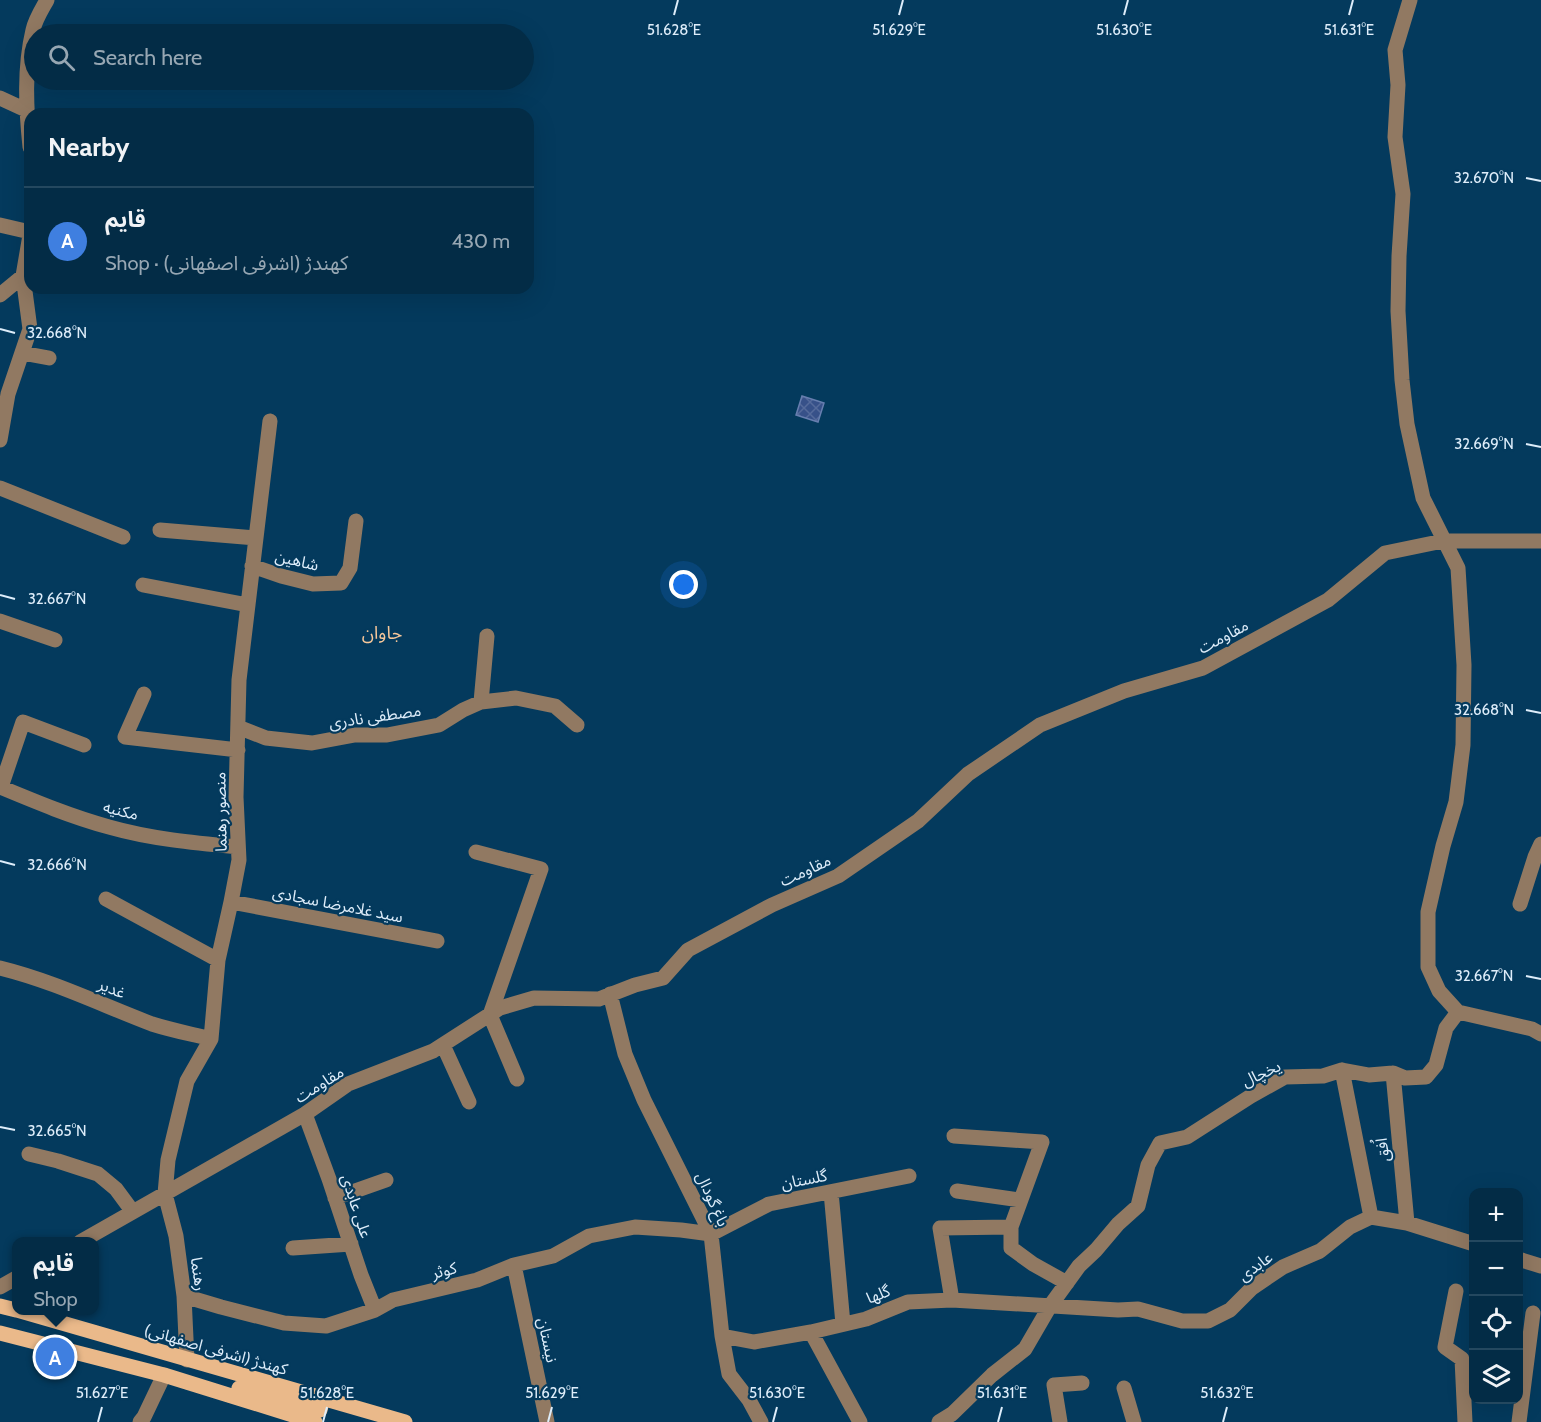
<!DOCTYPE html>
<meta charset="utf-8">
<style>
:root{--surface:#032c46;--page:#0d344d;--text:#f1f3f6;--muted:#97a7b3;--line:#24485f;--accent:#8abfa5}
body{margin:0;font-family:Cabin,"Noto Sans Arabic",sans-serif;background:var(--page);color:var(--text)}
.controls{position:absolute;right:18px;bottom:18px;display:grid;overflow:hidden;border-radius:12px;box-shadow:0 6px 24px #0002}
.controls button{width:54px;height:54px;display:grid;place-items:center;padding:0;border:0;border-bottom:2px solid var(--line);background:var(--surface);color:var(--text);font:30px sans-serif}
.you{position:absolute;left:684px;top:585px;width:21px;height:21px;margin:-15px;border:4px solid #fff;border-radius:50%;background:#1a73e8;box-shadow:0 0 0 9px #1a73e833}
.badge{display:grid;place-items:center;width:39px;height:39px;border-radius:50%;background:var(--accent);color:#fff;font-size:20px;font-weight:700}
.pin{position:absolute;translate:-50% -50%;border:3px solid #fff;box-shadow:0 2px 6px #0006}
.popup{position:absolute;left:12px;top:1237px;width:87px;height:78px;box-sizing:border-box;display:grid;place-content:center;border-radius:12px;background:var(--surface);filter:drop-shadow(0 2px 4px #0005);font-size:20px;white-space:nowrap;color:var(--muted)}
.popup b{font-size:22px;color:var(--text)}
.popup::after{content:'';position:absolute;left:50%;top:100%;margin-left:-12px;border:12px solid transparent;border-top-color:var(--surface)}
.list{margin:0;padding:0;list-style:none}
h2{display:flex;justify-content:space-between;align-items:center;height:78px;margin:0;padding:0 24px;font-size:26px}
h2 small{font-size:20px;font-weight:400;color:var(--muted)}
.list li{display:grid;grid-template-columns:39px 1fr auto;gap:18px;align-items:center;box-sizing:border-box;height:108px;padding:0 24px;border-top:2px solid var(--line)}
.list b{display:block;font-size:22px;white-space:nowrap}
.list p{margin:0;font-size:20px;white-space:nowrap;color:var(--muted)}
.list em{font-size:20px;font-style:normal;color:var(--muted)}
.icon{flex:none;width:33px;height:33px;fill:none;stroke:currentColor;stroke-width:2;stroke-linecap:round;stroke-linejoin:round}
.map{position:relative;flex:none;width:1541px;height:1422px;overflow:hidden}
.search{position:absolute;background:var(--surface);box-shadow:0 6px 24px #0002;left:24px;top:24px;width:510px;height:66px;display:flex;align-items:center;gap:15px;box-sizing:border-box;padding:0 21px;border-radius:33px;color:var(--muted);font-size:22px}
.panel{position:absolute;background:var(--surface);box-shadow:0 6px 24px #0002;left:24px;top:108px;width:510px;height:186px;border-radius:18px}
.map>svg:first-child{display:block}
.building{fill:url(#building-cross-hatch);stroke:#677eaf;stroke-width:1.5}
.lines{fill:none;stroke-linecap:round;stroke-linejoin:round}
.minor{stroke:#917962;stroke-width:15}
.major{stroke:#eab98a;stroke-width:15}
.ticks{fill:none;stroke:#deedfa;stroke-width:2}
.labels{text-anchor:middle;stroke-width:4.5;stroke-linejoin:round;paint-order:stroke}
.street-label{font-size:16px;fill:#deedfa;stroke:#043a5d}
.neighbourhood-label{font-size:18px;fill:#f7c79a;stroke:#043a5d}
.ticks-label{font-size:15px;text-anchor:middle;fill:#deedfa;stroke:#043a5d;stroke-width:4.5;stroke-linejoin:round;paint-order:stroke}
</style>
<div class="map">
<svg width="1541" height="1422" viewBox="0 0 1541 1422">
<defs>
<pattern id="building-cross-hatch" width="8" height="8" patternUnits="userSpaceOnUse" patternTransform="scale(1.5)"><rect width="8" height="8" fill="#375189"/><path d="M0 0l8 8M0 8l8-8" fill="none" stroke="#546a9b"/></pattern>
</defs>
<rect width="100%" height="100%" fill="#043a5d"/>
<!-- building -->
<path class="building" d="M802 396 824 403 818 422 796 415Z"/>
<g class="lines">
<!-- minor -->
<path class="minor" d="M1410 0 1395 50 1398 85 1395 137 1403 194 1399 256 1398 311 1402 380 1407 424 1423 498 1458 568 1464 665 1463 745 1456 802 1443 846 1428 912V967L1439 991 1458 1012
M0 98 26 110
M30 147C26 108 24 68 33 30 35 20 42 9 47 0
M0 225 30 232
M0 295 23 276
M22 353 49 358
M0 440 8 394 30 329 23 276 30 235
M0 488 123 537
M160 530 256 538
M252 566 281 576 313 584 341 583 350 568 356 521
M143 585 248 605
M0 621 55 640
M144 694 125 737 238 750
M481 702 487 636
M238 727 266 738 312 743 355 735H387L439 725 463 710 481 702 516 698 555 706 577 725
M0 787C36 802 72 817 109 827 151 839 195 843 238 847
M1 787 23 722 84 745
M476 852 541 869 490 1015 517 1079
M106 899 218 960
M231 902 437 941
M1520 904 1535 857 1541 844
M0 968C53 981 102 1005 152 1024 171 1030 191 1034 211 1039
M610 994 625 1054 644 1100 711 1234 722 1336 729 1374 749 1400 761 1422
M443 1045 469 1102
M1342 1070 1371 1217
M1393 1073 1407 1223
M305 1114 329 1179 361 1275 375 1310
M954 1136 1042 1142 1011 1227V1248L1033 1264 1067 1283
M29 1154 58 1161 98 1174 116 1189 133 1212
M957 1191 1020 1200
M831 1192 843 1324
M335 1198 386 1180
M80 1242 305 1114 348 1084 433 1051 500 1008 534 998 599 999 635 985 663 978 688 950 772 905 838 876 918 821 968 774 1040 725 1124 691 1203 668 1328 600 1385 553 1443 541H1541
M293 1248 351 1244
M1518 1259 1541 1266
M514 1265 547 1422
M0 1287 16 1278
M1456 1291 1445 1347 1462 1359 1465 1422
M184 1296 221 1307 284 1323 326 1326 375 1310 393 1300 477 1280 514 1265 553 1256 589 1236 635 1227 681 1230 711 1234 769 1204 909 1176
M952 1300 940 1228 1011 1227
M811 1332 860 1422
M722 1336 754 1342 811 1332 866 1319 908 1302 952 1300 1118 1310 1138 1309 1182 1321H1208L1230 1310 1252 1288 1283 1267 1320 1251 1350 1227 1371 1217 1407 1223 1474 1244
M187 1360 184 1296 176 1236 165 1194 168 1160 187 1081 211 1039 218 960 231 902 239 860 236 797 239 680 270 421
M1124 1388 1134 1422
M140 1422 144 1417 164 1375
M939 1422 952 1414 992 1375 1025 1349 1050 1306 1079 1266 1096 1250 1118 1224 1138 1206 1148 1165 1160 1143 1187 1137 1251 1096 1285 1077 1323 1076 1342 1070 1369 1075 1393 1073 1405 1078 1426 1077 1436 1065 1446 1028 1458 1012 1532 1029 1541 1034
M1060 1422 1054 1385 1082 1383
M1519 1422 1533 1313"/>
<!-- major -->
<path class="major" d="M0 1306 16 1310
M17 1310 405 1422
M0 1333 164 1375 315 1422
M239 1388 320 1410 323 1398"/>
</g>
<!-- ticks -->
<path class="ticks" d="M674 15 678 0M899 15 903 0M1124 15 1128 0M1349 15 1353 0M1526 178 1541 181M0 329 15 333M1526 444 1541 447M0 595 15 599M1526 710 1541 713M0 861 15 865M1526 976 1541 979M0 1127 15 1130M98 1422 102 1407M323 1422 327 1407M548 1422 552 1407M773 1422 777 1407M998 1422 1002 1407M1223 1422 1227 1407"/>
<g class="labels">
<!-- street labels -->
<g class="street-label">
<text transform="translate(297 560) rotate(13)" y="6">شاهین</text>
<text transform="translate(1223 636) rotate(-28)" y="6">مقاومت</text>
<text transform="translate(375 716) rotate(-8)" y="6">مصطفی نادری</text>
<text transform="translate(121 810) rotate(14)" y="6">مکنیه</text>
<text transform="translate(220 812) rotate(-91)" y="6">منصور رهنما</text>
<text transform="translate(805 870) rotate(-25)" y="6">مقاومت</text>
<text transform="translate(338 904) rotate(11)" y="6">سید غلامرضا سجادی</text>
<text transform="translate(112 988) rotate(22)" y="6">غدیر</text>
<text transform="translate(1261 1073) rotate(-25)" y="6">یخچال</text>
<text transform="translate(319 1084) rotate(-32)" y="6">مقاومت</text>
<text transform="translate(1382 1150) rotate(-96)" y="6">اُفق</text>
<text transform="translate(804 1179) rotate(-11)" y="6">گلستان</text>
<text transform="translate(713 1199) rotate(66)" y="6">باغ گودال</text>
<text transform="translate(357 1206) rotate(72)" y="6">علی عابدی</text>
<text transform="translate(1255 1266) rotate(-36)" y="6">عابدی</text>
<text transform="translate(444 1270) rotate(-14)" y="6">کوثر</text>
<text transform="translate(199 1274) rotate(82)" y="6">رهنما</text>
<text transform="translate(878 1294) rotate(-22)" y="6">گلها</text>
<text transform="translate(548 1340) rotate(78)" y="6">نیستان</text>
<text transform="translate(216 1349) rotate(16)" y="6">کهندژ (اشرفی اصفهانی)</text>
</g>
<!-- neighbourhood labels -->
<g class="neighbourhood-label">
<text x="382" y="639">جاوان</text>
</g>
</g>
<g class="ticks-label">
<text x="674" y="35">51.628°E</text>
<text x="899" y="35">51.629°E</text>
<text x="1124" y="35">51.630°E</text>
<text x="1349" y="35">51.631°E</text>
<text x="1484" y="183">32.670°N</text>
<text x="57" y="338">32.668°N</text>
<text x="1484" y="449">32.669°N</text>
<text x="57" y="604">32.667°N</text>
<text x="1484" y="715">32.668°N</text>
<text x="57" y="870">32.666°N</text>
<text x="1484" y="981">32.667°N</text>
<text x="57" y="1136">32.665°N</text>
<text x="102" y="1398">51.627°E</text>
<text x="327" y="1398">51.628°E</text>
<text x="552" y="1398">51.629°E</text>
<text x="777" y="1398">51.630°E</text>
<text x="1002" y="1398">51.631°E</text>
<text x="1227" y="1398">51.632°E</text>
</g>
</svg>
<div class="controls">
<button>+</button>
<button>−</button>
<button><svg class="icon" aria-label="locate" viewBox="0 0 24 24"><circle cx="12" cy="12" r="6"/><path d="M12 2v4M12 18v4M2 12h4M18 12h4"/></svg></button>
<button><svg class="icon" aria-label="layers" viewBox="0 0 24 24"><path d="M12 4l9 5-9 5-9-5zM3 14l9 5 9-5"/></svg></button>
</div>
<div class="you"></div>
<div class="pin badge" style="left:55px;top:1357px;background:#3f7fe0">A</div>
<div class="popup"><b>قایم</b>Shop</div>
<div class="search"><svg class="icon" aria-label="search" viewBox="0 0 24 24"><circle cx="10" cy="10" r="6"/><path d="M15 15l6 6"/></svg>Search here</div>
<section class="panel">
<h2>Nearby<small></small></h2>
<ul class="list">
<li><span class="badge" style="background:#3f7fe0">A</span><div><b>قایم</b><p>Shop · کهندژ (اشرفی اصفهانی)</p></div><em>430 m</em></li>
</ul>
</section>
</div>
